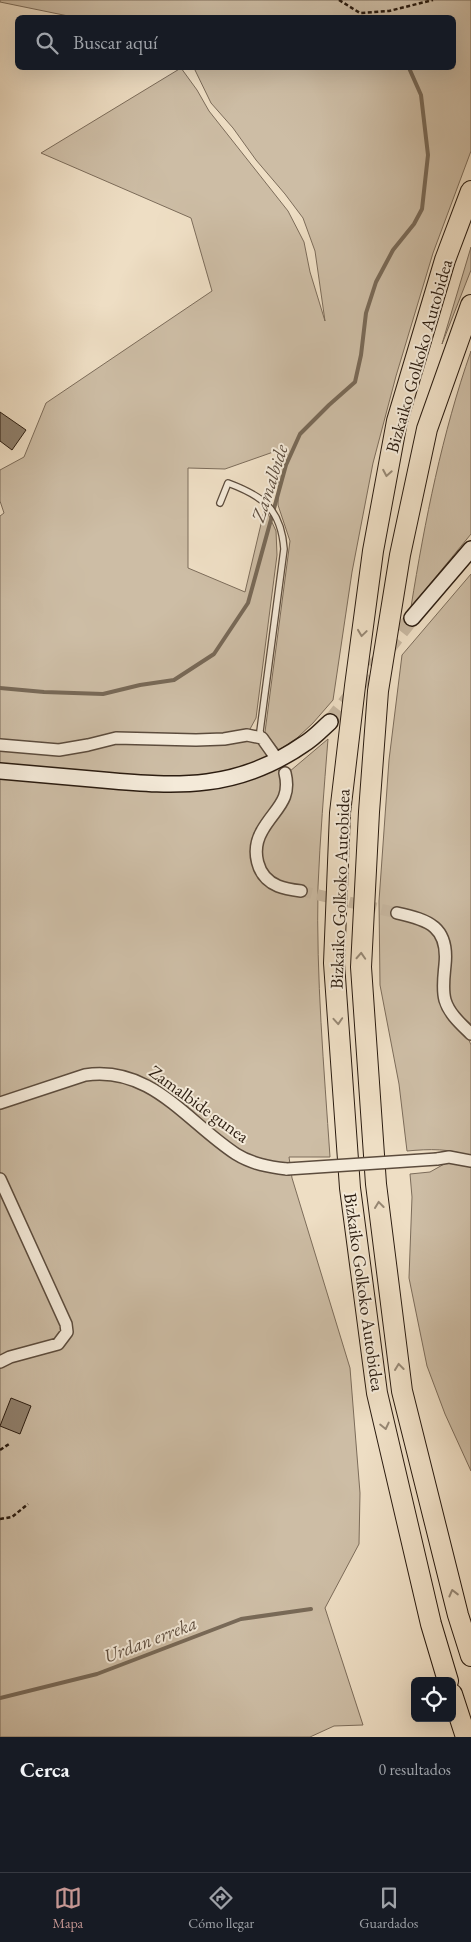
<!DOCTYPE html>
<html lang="es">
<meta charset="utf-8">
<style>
:root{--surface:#171b24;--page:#242831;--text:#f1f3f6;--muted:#9ea1a6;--line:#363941;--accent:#c59692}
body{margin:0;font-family:"EB Garamond",serif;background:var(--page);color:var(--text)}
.controls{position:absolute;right:15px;bottom:15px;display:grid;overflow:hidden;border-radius:8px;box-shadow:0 5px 20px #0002}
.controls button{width:45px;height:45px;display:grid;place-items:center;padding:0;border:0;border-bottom:1px solid var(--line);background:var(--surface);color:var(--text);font:25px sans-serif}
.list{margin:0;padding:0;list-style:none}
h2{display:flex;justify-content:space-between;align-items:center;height:65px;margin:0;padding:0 20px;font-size:21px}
h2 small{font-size:16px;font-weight:400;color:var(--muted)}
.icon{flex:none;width:28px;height:28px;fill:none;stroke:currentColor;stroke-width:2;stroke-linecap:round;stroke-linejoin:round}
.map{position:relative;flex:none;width:471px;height:1737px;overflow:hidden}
.search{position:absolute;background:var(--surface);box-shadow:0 5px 20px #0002;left:15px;right:15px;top:15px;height:55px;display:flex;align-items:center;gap:12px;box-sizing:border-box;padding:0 18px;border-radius:8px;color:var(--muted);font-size:19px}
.sheet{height:135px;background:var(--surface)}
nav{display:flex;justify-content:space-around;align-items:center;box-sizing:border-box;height:70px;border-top:1px solid var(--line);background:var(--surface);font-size:14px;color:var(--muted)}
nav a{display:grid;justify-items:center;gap:2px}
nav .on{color:var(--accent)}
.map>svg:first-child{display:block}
.green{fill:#cdbda5;stroke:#7c6c5a}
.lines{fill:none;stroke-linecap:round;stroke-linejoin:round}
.stream{stroke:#786957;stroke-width:4}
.building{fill:#90816e;stroke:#2b1c10}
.minor-tunnel{stroke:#c7b7a0;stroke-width:11;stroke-dasharray:11 5.5;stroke-linecap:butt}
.secondary-tunnel{stroke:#c7b7a0;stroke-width:15;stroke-dasharray:15 8;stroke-linecap:butt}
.service-casing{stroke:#5c4c3d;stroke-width:8}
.minor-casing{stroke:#5c4c3d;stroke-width:14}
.secondary-casing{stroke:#2b1c10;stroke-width:18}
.motorway-casing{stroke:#2b1c10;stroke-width:22}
.path{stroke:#2b1c10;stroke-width:2.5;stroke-dasharray:4 2.5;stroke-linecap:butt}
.service{stroke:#f4ead9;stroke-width:5.5}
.minor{stroke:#f4ead9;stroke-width:11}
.secondary{stroke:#f4ead9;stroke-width:15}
.motorway{stroke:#eedec4;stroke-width:20}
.minor-bridge-casing{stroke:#5c4c3d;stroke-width:14;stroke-linecap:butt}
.minor-bridge{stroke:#f4ead9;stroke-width:11}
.oneway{stroke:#968773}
.labels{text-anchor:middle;stroke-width:4;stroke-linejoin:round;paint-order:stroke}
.street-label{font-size:18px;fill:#2b1c10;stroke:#f4ead9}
.water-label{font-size:19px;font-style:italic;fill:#5f4f40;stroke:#f4ead9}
</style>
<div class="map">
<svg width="471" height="1737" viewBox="0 0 471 1737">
<rect width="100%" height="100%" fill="#eedec4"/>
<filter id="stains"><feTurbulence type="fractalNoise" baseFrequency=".004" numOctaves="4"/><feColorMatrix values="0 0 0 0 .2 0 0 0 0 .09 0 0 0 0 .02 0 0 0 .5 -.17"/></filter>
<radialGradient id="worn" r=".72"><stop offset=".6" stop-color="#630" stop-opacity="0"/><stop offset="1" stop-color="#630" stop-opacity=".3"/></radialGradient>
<!-- green -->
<path class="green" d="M0 0H471V151L433 253 396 376 373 463 352 572 333 700 313 723 297 738 279 750 265 732 290 541 278 505 279 450 225 469 188 468V568L245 592 265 507 276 531 277 555 256 718 250 729 283 777 328 739C324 789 320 838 318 887 316 977 324 1068 330 1157H289L292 1178 350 1368 360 1493 359 1544 325 1608 363 1725 334 1726 310 1737H0V516L4 513 0 501V470L24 457 46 403 212 291 191 218 41 153 181 68 197 90 209 111 288 211 304 242 310 272 325 321 315 251 303 218 285 194 256 160 233 128 211 103 194 68H454V18H78L0 2Z
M471 247V270L442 344Z
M471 351V534L411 607C425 520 442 434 471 351Z
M471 574V1024L458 1013 471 1045V1157C452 1148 428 1149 407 1151L399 1084 380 985 379 901 389 760 402 655Z
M446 1163H461L471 1166V1471L445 1414 427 1366 409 1278 412 1197 410 1174 430 1172Z"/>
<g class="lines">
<!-- stream -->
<path class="stream" d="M0 688 44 692 103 694 140 685 174 680 214 654 248 603 286 465 300 434 329 405 355 382 361 355 366 313 376 282 393 250 414 224 422 209 428 155 421 95 409 68
M0 1698 97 1674 241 1619 311 1609"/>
</g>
<!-- building -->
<path class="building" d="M0 412 26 430 12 450 0 441Z
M11 1398 31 1406 20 1434 0 1426Z"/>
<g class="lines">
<!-- minor-tunnel -->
<path class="minor-tunnel" d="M301 891 397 913"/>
<!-- secondary-tunnel -->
<path class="secondary-tunnel" d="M330 722 412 618"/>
<!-- service casing -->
<g class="service-casing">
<path id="service" d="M220 503 228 483C263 496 281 509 284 549L260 731 262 738"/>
</g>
<!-- minor casing -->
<g class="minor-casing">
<path id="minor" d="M0 745 59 750 88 745 116 738 196 740 224 739 247 735 262 738 274 755
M285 773C292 801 274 809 262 831 251 850 256 877 278 886 285 889 293 890 301 891
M397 913C429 920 449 927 445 965 444 976 442 989 445 1000 449 1014 462 1025 471 1034
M0 1103 85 1075C151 1065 187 1122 236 1154 252 1164 269 1167 287 1169
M437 1159 449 1157 471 1161
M0 1179 66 1324 67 1332 58 1344 10 1357 0 1362"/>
</g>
<!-- secondary casing -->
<g class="secondary-casing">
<path id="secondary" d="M412 618 471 549
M0 771C34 774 68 777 103 780 179 787 238 790 304 744 314 738 322 729 330 722"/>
</g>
<!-- motorway casing -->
<g class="motorway-casing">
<path id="motorway" d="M471 305 427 429 400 555 378 691 369 812 361 967 376 1184 402 1391 458 1615 471 1656
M448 1681 431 1624 377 1393 350 1188 334 963 340 813 355 686 373 551 397 421 445 260 471 191
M452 1694 466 1737"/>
</g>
<!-- path -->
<path class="path" d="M339 0 360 13 389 11 433 0
M0 1450 9 1444
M0 1519 12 1517 28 1504"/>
<!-- service -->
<use href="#service" class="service"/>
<!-- minor -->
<use href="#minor" class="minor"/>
<!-- secondary -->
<use href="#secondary" class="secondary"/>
<!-- motorway -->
<use href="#motorway" class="motorway"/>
<!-- minor-bridge casing -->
<g class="minor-bridge-casing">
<path id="minor-bridge" d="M287 1169 437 1159"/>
</g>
<!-- minor-bridge -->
<use href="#minor-bridge" class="minor-bridge"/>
</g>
<!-- one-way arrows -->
<defs><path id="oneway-chevron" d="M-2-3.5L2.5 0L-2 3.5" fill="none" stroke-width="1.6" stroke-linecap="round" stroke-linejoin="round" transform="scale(1.25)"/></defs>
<g class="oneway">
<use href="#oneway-chevron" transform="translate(387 473) rotate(100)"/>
<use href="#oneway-chevron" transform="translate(362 633) rotate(98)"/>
<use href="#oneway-chevron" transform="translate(361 956) rotate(-87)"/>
<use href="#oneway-chevron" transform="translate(338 1021) rotate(86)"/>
<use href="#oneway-chevron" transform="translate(379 1205) rotate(-97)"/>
<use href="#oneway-chevron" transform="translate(399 1367) rotate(-97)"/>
<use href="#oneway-chevron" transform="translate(385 1426) rotate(77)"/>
<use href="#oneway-chevron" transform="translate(453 1593) rotate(-104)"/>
</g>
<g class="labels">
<!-- street labels -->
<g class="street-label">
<text transform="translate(419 356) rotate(-74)" y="6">Bizkaiko Golkoko Autobidea</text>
<text transform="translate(340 889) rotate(-88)" y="6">Bizkaiko Golkoko Autobidea</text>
<text transform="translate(199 1104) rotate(36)" y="6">Zamalbide gunea</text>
<text transform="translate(364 1292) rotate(82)" y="6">Bizkaiko Golkoko Autobidea</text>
</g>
<!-- water labels -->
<g class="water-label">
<text transform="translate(269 483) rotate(-72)" y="7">Zamalbide</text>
<text transform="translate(150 1639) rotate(-21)" y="7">Urdan erreka</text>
</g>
</g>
<rect width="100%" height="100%" filter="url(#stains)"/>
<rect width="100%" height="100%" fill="url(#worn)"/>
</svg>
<div class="controls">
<button><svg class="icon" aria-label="locate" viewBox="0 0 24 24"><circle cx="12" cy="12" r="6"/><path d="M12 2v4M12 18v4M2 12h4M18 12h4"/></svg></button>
</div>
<div class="search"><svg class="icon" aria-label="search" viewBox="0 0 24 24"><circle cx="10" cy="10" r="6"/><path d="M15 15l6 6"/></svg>Buscar aquí</div>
</div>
<section class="sheet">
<h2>Cerca<small>0 resultados</small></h2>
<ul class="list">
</ul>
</section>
<nav>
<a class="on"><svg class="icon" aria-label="map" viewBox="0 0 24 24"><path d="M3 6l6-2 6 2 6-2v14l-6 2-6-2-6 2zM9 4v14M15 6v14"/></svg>Mapa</a>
<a><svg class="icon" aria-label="directions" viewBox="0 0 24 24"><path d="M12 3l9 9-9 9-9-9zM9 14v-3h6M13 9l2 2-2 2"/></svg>Cómo llegar</a>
<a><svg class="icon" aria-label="saved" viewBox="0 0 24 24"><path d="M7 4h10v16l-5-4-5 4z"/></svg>Guardados</a>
</nav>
